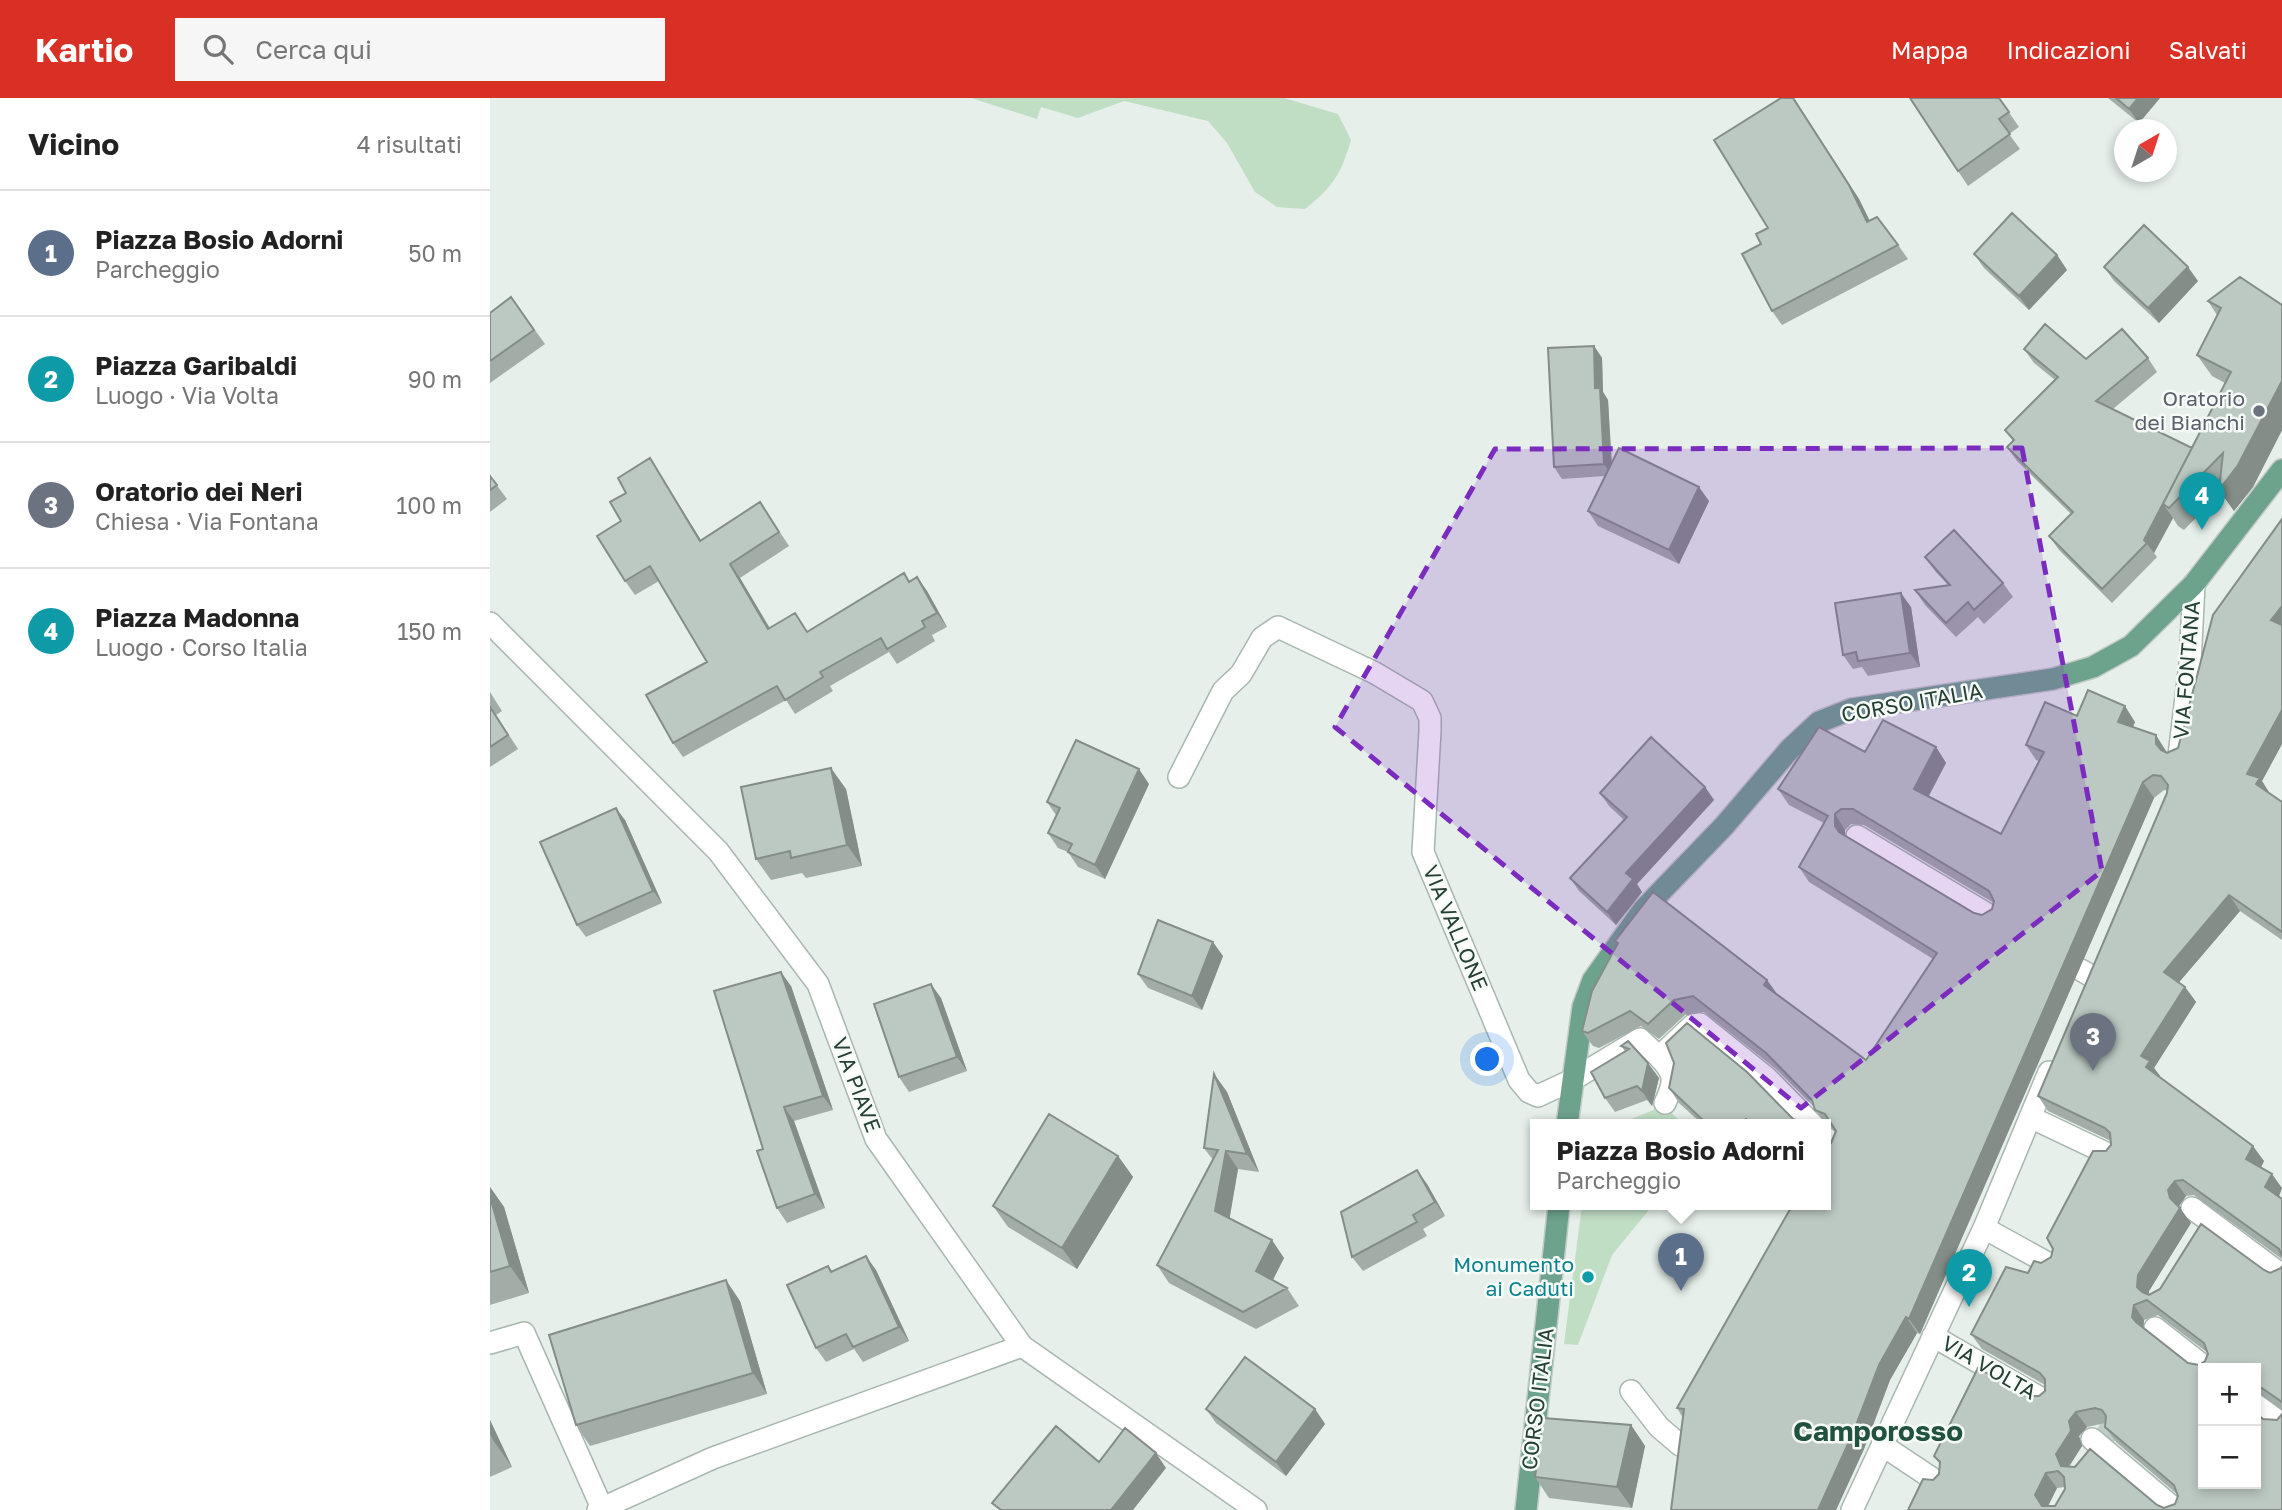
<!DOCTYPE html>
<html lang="it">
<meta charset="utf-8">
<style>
:root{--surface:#fff;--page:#f6f6f6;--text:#222;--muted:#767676;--line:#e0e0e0;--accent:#d93025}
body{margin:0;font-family:"Golos Text",sans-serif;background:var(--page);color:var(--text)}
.controls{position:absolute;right:21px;bottom:21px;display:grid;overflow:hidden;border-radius:0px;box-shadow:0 4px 10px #0003}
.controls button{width:63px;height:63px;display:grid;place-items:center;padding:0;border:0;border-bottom:2px solid var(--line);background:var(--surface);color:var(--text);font:35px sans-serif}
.compass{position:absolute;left:1624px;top:21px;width:63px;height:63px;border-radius:50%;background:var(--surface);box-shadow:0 4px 10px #0003;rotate:39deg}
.you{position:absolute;left:998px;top:962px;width:24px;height:24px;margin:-18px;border:5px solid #fff;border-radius:50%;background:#1a73e8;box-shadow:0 0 0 10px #1a73e833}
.badge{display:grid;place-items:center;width:46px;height:46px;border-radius:50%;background:var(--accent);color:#fff;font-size:23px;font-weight:700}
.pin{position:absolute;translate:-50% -58px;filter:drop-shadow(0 2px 4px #0008)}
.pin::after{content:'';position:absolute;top:37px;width:24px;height:21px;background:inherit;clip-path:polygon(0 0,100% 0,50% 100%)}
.popup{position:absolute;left:1040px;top:1021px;width:301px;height:91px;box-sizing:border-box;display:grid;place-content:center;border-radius:0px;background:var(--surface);filter:drop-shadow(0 2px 5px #0005);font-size:23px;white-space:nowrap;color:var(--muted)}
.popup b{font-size:26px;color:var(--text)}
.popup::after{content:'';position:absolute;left:50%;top:100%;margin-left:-14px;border:14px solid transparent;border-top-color:var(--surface)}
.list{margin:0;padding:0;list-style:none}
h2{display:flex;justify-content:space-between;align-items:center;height:91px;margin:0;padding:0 28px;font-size:30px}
h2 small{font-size:23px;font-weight:400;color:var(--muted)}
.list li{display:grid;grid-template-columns:46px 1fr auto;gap:21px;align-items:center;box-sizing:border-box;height:126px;padding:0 28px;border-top:2px solid var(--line)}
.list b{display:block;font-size:26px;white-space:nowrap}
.list p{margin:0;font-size:23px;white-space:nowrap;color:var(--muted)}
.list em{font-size:23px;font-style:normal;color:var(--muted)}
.icon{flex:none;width:38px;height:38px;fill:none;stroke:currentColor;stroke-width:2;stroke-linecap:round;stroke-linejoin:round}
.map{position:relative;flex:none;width:1792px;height:1412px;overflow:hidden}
header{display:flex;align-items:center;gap:42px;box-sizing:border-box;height:98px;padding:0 35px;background:var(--accent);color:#fff}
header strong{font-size:33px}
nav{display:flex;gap:38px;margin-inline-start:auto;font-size:24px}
.search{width:490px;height:63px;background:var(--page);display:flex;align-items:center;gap:18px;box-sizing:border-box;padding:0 24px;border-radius:0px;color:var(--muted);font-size:26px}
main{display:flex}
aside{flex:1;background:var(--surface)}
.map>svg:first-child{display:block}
.green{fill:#c0dec4}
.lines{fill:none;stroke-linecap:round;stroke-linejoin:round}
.minor-tunnel{stroke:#bfccc6;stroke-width:21;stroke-dasharray:21 10;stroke-linecap:butt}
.minor-casing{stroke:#a8b7b0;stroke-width:24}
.major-casing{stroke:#c2cac6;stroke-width:24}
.minor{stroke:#fff;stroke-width:21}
.major{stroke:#6da28c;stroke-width:21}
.wall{fill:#a2ada7;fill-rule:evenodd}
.shaded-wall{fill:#848d88}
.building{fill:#bcc9c2;stroke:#848d88;stroke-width:2;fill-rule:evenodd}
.marked{fill:#7b2cbf;fill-opacity:0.2;stroke:#7b2cbf;stroke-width:5;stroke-dasharray:14 9;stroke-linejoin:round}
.worship-dot{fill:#6b7280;stroke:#f7fbf8;stroke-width:2.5}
.culture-dot{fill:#0f9aa8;stroke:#f7fbf8;stroke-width:2.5}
.labels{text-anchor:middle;stroke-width:5;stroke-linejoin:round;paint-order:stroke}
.worship-label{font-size:21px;fill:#5b616d;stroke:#f7fbf8;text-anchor:end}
.street-label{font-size:21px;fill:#254035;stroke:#f7fbf8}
.culture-label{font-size:21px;fill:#0d838f;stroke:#f7fbf8;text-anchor:end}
.district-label{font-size:28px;font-weight:bold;fill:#21523f;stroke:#f7fbf8}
</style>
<header>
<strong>Kartio</strong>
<div class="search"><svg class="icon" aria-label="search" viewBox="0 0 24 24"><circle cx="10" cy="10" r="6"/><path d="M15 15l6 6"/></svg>Cerca qui</div>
<nav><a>Mappa</a><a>Indicazioni</a><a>Salvati</a></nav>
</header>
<main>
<aside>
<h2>Vicino<small>4 risultati</small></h2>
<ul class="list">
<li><span class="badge" style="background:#5c6f8a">1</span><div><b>Piazza Bosio Adorni</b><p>Parcheggio</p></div><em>50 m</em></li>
<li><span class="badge" style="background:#0f9aa8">2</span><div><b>Piazza Garibaldi</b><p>Luogo · Via Volta</p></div><em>90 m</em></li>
<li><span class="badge" style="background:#6b7280">3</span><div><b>Oratorio dei Neri</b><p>Chiesa · Via Fontana</p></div><em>100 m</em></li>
<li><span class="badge" style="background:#0f9aa8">4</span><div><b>Piazza Madonna</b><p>Luogo · Corso Italia</p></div><em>150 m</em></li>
</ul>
</aside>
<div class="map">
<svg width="1792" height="1412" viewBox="0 0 1792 1412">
<rect width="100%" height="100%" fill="#e6efea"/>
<!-- green -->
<path class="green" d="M481 0H794L848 16 861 42C851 76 843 89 815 111L787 109 765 94 737 45 718 23 634 3 588 20 551 9 547 21Z
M1173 1008 1195 1027H1127Z
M1092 1107H1163L1122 1157 1088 1247 1074 1246Z"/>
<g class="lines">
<!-- minor-tunnel -->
<path class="minor-tunnel" d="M1615 1338 1634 1310"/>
<!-- minor casing -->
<g class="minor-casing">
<path id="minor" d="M0 525 228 753 328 886 386 1041 532 1248 766 1412
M1689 657 1700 566 1704 486
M689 679 733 593 751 576 772 540 788 529 885 575 932 603 940 620V633L933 754 1029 982 1039 994 1048 998 1082 982 1150 941 1169 959 1203 927 1210 926 1277 980 1323 1027
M1367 738 1502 819
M1591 872 1601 878
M1169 959C1186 976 1185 984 1175 1005
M1540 1019 1620 1057
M1336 1040 1344 1050
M1702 1110 1792 1177
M1494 1130 1561 1167
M1665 1230 1716 1270
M1443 1238 1554 1302
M0 1245 34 1235 112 1410
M1141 1293 1169 1329 1190 1347
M1766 1307 1792 1326
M1602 1341 1686 1412
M1392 1347 1449 1385
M108 1412 223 1360 532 1248
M1362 1412 1494 1130 1559 974"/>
</g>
<!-- major casing -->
<g class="major-casing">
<path id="major" d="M1077 1027 1093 909 1103 882 1153 812 1234 728 1300 651 1329 624 1362 611 1563 581 1603 569 1641 548 1704 486 1792 372
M1036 1412 1069 1107"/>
</g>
<!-- minor -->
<use href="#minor" class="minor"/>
<!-- major -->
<use href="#major" class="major"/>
</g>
<!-- wall -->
<path class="wall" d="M1304 0 1369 101 1380 123 1408 147 1418 161 1292 227 1282 213 1278 130Z
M1509 0 1529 29 1519 36 1530 51 1478 88 1468 73Z
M1618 0H1670L1649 25Z
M1484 156 1567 157 1577 172 1539 212 1494 170Z
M1614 169 1708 183 1669 225 1624 183Z
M21 199 55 246 0 285V215Z
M1718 203 1792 207V332L1763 389 1744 413 1731 394 1694 432 1688 428 1683 420 1664 455 1667 459 1622 505 1569 452 1559 438 1581 416 1527 363 1517 349 1523 343 1515 332 1565 282 1544 265 1534 251 1596 261 1658 260 1667 274 1623 311 1702 350 1735 285 1722 278 1707 257 1727 217Z
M1104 248 1112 260 1113 294 1118 302 1122 364 1219 403 1189 466 1108 428 1098 413 1115 378 1072 381 1064 369Z
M160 360 169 375 211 442 270 404 299 448 250 480 280 530 318 534 427 479 437 493 457 529 442 537 445 543 407 566 399 554 340 588 343 593 305 616 296 602 193 659 183 645 217 564 169 483 145 497 135 483 136 395Z
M0 378 17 401 0 414Z
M1792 421V646L1772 683 1780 696 1792 704V842L1750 813 1689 884 1695 889 1706 904 1664 970 1670 978V979L1774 1063 1771 1069 1792 1090 1789 1099 1792 1101V1161L1704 1097 1696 1098 1689 1108V1110L1701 1125 1659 1193 1658 1196 1774 1172 1780 1175 1791 1170 1792 1168V1312L1767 1294H1766V1270H1713L1792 1412H1418L1443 1382 1449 1376 1450 1366 1444 1358 1537 1298H1549L1555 1293V1287L1492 1251 1481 1236 1538 1175 1551 1165 1561 1159 1616 1053 1621 1047V1043L1558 1013 1548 998 1677 695 1678 693 1674 692 1664 700 1430 1236 1427 1235 1400 1282 1374 1351 1346 1412H1181L1193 1320 1187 1310 1336 1107 1341 1045 1346 1033 1345 1031 1336 1027 1324 1009 1286 971 1214 914 1195 917 1169 941 1151 928 1109 950 1103 948 1092 933 1127 846 1125 843 1277 882 1288 897 1376 962 1443 861 1319 784 1309 769 1334 725 1299 707 1288 691 1375 654 1446 649 1456 665 1439 698 1511 736 1549 663 1546 662 1536 647 1587 618 1645 624 1643 629 1676 653V654L1688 650ZM1361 726 1374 727 1504 805 1502 811 1492 817 1484 815 1355 737V732ZM1668 1217 1718 1255 1715 1263 1709 1267 1698 1265 1653 1230 1654 1222ZM1616 1325 1615 1329 1626 1344 1687 1396 1688 1398 1685 1406 1674 1410 1579 1369 1592 1348 1589 1338 1597 1329ZM1575 1389V1391L1565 1408H1558L1567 1390Z
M1435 459 1513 485 1523 499 1494 526 1488 519 1466 539 1435 507 1425 492 1458 487 1445 473Z
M1421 509 1430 569 1378 578 1372 569 1363 571 1353 557Z
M0 594 12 613 6 617 28 651 0 669Z
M659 686 615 781 588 769 578 754 568 750 558 735 566 717 557 704Z
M1215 689 1224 702 1147 786 1152 794 1126 827 1089 793 1080 780 1134 722 1119 708 1110 695Z
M356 691 372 768 316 780 312 775 281 782 266 761Z
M135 722 172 805 96 839 87 827Z
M733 858 712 912 658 890 648 876Z
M301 888 343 1012 304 1023 335 1110 297 1125 287 1110 273 1051Z
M451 900 477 973 419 994 409 979Z
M1138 943 1169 980 1162 1008 1157 1002 1125 1014 1115 1000 1135 953 1131 948Z
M724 976 737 994 769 1074 748 1071 739 1120 794 1160 783 1182 797 1190 809 1208 766 1231 679 1185 667 1167 723 1062 714 1050Z
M1179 990 1303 1021 1312 1024 1314 1027H1213L1189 1005Z
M628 1058 643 1079 587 1171 518 1129 503 1108Z
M937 1086 955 1118 933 1131 937 1138 873 1173 862 1159Z
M0 1089 14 1109 39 1195 0 1207Z
M338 1168 342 1173 386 1172 419 1243 373 1264 364 1251 336 1264 326 1250Z
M250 1203 277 1296 100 1348 86 1327Z
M716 1311H825L835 1326 796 1378 726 1325Z
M0 1322 22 1369 0 1379Z
M1141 1327 1155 1348 1142 1410 1059 1400 1045 1379Z"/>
<!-- shaded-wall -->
<path class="shaded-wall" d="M1303 0 1369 101 1387 138 1377 124Z
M1648 0H1670L1649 25 1639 11Z
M1567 157 1577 172 1539 212 1529 198Z
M1698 169 1708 183 1669 225 1658 210Z
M1104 248 1112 260 1113 294 1118 302 1122 378 1114 366 1105 290Z
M1792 283V332L1763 389 1744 413 1729 392Z
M160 360 169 375 220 457 210 443Z
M1209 389 1219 403 1189 466 1179 452Z
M1673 406 1683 420 1664 455 1654 442Z
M240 466 250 480 288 545 278 531Z
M427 479 437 493 457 529 447 515Z
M1411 495 1421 509 1430 569 1420 555Z
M1792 508V538L1781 522Z
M1635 608 1645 624 1638 639 1628 624Z
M1792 612V646L1772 683 1780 696 1777 701 1757 676Z
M1666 637 1676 653 1677 661 1666 646Z
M1446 649 1456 665 1434 706 1424 691Z
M341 670 356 691 372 768 357 747Z
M649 671 659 686 615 781 605 767Z
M1653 684 1664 700 1430 1236 1419 1221Z
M1215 689 1224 702 1147 786 1152 794 1126 827 1117 814 1136 775Z
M126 710 135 722 172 805 163 793Z
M1345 716 1355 732V744L1345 728Z
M1739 797 1750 813 1685 889 1674 874Z
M723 844 733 858 712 912 702 898Z
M291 874 301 888 343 1012 333 998Z
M1277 882 1288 898 1274 887Z
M441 886 451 900 477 973 467 959Z
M1695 889 1706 904 1664 970 1670 978 1667 985 1656 969 1651 958Z
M1158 965 1169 980 1162 1008 1152 993Z
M724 976 737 994 769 1074 757 1056Z
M294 1009 304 1023 335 1110 325 1096Z
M1763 1048 1774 1063 1767 1077 1756 1061Z
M736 1053 748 1071 738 1130 725 1113Z
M628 1058 643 1079 587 1171 572 1150Z
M927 1072 937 1086 955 1118 945 1104Z
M1782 1076 1792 1090 1786 1104 1775 1089Z
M1685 1083 1696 1098 1689 1108 1690 1110 1701 1125 1659 1193 1658 1204 1647 1189 1648 1177 1680 1100 1678 1092Z
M0 1089 14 1109 39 1195 20 1168 0 1099Z
M782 1142 794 1160 778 1191 766 1173Z
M376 1158 386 1172 419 1243 409 1229Z
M236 1182 250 1203 277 1296 263 1275Z
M1644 1207 1654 1222 1653 1234 1642 1219Z
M1416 1219 1427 1235 1400 1282 1374 1351 1346 1412H1328L1389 1267Z
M825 1311 835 1326 796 1378 786 1364Z
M1586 1314 1597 1329 1589 1338 1592 1348 1577 1371 1571 1368 1566 1356 1579 1323Z
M0 1322 22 1369 3 1342 0 1336Z
M1141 1327 1155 1348 1142 1410 1127 1389Z
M666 1355 676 1370 643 1412H621Z
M1556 1375 1567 1390 1556 1412H1555L1545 1397Z"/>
<!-- building -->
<path class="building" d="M1291 0H1303L1359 87 1377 124 1387 119 1408 147 1282 213 1252 156 1271 146 1266 136 1278 130 1224 42Z
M1420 0H1509L1519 14 1509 21 1520 36 1468 73Z
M1626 0H1648L1639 11Z
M1522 115 1567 157 1529 198 1484 156Z
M1654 127 1698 169 1658 210 1614 169Z
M1750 179 1792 207V283L1748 367 1729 392 1733 355 1679 410 1673 406 1741 274 1707 257 1731 210 1718 203Z
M21 199 44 232 0 263V215Z
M1555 226 1596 261 1632 231 1658 260 1606 303 1702 350 1654 442 1657 445 1612 491 1559 438 1583 414 1517 349 1524 342 1515 332 1568 279 1534 251Z
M1104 248 1105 290H1110L1114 366 1064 369 1058 250Z
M1129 350 1209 389 1179 452 1098 413Z
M160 360 210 443 270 404 289 434 240 466 278 531 305 515 317 534 414 475 419 484 427 479 447 515 432 523 435 529 397 551 391 540 330 574 333 579 295 602 287 588 183 645 156 597 217 564 160 468 135 483 107 438 131 423 120 404 136 395 128 380Z
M0 378 7 387 0 392Z
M1792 421V508L1781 522 1792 527V612L1757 676 1770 680 1766 686 1792 704V834L1739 797 1674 874 1695 889 1651 958 1660 963 1656 969 1763 1048 1756 1061 1782 1076 1775 1089 1792 1101V1158L1789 1151 1693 1082 1685 1083 1678 1092 1680 1100 1690 1110 1648 1177 1647 1189 1652 1194 1659 1197 1670 1191 1711 1126 1774 1172 1780 1175 1791 1170 1792 1168V1304L1766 1286V1270H1713V1386H1766V1315L1773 1321 1787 1322 1792 1316V1412H1418L1433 1381 1443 1382 1449 1376 1450 1364 1444 1358 1488 1270 1537 1298H1549L1555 1293V1281L1550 1275 1481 1236 1516 1169 1538 1175 1544 1163 1551 1165 1561 1159 1563 1151 1557 1140 1603 1053H1616L1621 1047 1620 1035 1615 1030 1548 998 1677 695 1678 687 1671 678 1663 677 1653 684 1419 1221 1416 1219 1389 1267 1363 1335 1328 1412H1181L1194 1311 1187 1310 1299 1113 1305 1107H1336V1046L1341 1045 1346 1033 1335 1016 1325 1012 1322 1002 1276 955 1203 898 1184 902 1158 926 1140 913 1098 935 1092 933 1102 893 1128 845 1125 843 1163 794 1277 882 1274 887 1376 962 1447 855 1309 769 1338 718 1288 691 1329 629 1375 654 1393 622 1446 649 1424 691 1511 736 1554 654 1536 647 1555 604 1587 618 1598 592 1635 608 1628 624 1666 637V646L1671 652 1677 655 1688 650 1723 517ZM1351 711H1363L1499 793 1504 803 1502 811 1492 817 1484 815 1349 734 1345 728V716ZM1657 1202 1714 1245 1718 1256 1715 1263 1709 1267 1698 1265 1646 1224 1642 1219 1644 1207ZM1605 1310 1612 1312 1616 1318 1615 1329 1684 1387 1688 1398 1685 1406 1674 1410 1667 1407 1600 1351 1585 1369 1571 1368 1566 1356 1581 1333 1579 1323 1586 1314ZM1568 1373 1574 1379 1575 1391 1565 1408H1552L1545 1397 1556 1375Z
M1464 432 1513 485 1484 512 1478 504 1456 525 1425 492 1460 487 1435 459Z
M1411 495 1420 555 1368 563 1366 554 1353 557 1345 505Z
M0 609 18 637 0 649Z
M1161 639 1215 689 1136 775 1143 781 1117 814 1080 780 1137 719 1110 695Z
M586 642 649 671 605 767 578 754 582 746 558 735 570 710 557 704Z
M341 670 357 747 301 760 300 753 266 761 251 689Z
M126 710 163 793 87 827 50 744Z
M668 822 723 844 702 898 648 876Z
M291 874 333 998 294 1009 325 1096 287 1110 267 1053 273 1051 224 893Z
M441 886 467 959 409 979 384 906Z
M1197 925 1257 974 1303 1021 1312 1024 1313 1027H1261L1256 1021 1250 1027H1225L1221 1024 1220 1027H1218L1179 990 1184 965 1176 945Z
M1138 943 1158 965 1152 993 1147 988 1115 1000 1101 974 1139 951 1131 948Z
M724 976 757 1056 736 1053 725 1113 782 1142 766 1173 797 1190 753 1214 667 1167 728 1052 714 1050Z
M559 1016 628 1058 572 1150 503 1108Z
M927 1072 945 1104 923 1117 927 1124 862 1159 851 1114Z
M0 1099 20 1168 0 1174Z
M376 1158 409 1229 363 1249 356 1236 326 1250 297 1187 338 1168 341 1174Z
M236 1182 263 1275 86 1327 59 1237Z
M755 1259 825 1311 786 1364 716 1311Z
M1053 1320 1141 1327 1127 1389 1045 1379Z
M566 1328 609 1364 635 1330 666 1355 621 1412H511L502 1405Z"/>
<!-- marked area -->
<path class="marked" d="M1532 350 1612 773 1311 1010 845 629 1005 351Z"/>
<!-- markers -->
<circle class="worship-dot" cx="1769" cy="313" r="7"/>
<circle class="culture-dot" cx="1098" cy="1179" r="7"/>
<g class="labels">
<!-- worship labels -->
<g class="worship-label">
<text x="1755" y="308">Oratorio<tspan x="1755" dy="24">dei Bianchi</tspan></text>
</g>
<!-- street labels -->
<g class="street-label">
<text transform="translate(1697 572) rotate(-85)" y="7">VIA FONTANA</text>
<text transform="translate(1422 605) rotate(-10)" y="7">CORSO ITALIA</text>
<text transform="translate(965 830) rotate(67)" y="7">VIA VALLONE</text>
<text transform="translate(366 987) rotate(69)" y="7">VIA PIAVE</text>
<text transform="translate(1499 1270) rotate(30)" y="7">VIA VOLTA</text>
<text transform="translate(1048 1301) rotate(-83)" y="7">CORSO ITALIA</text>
</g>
<!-- culture labels -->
<g class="culture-label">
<text x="1084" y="1174">Monumento<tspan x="1084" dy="24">ai Caduti</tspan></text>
</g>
<!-- district labels -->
<g class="district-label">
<text x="1388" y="1343">Camporosso</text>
</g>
</g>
</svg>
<div class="controls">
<button>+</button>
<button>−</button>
</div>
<svg class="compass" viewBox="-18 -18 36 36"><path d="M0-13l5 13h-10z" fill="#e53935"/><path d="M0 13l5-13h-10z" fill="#767676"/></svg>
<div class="you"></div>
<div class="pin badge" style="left:1191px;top:1193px;background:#5c6f8a">1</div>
<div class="popup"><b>Piazza Bosio Adorni</b>Parcheggio</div>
<div class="pin badge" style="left:1479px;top:1209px;background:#0f9aa8">2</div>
<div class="pin badge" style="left:1603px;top:973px;background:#6b7280">3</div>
<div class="pin badge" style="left:1712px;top:432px;background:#0f9aa8">4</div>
</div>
</main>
